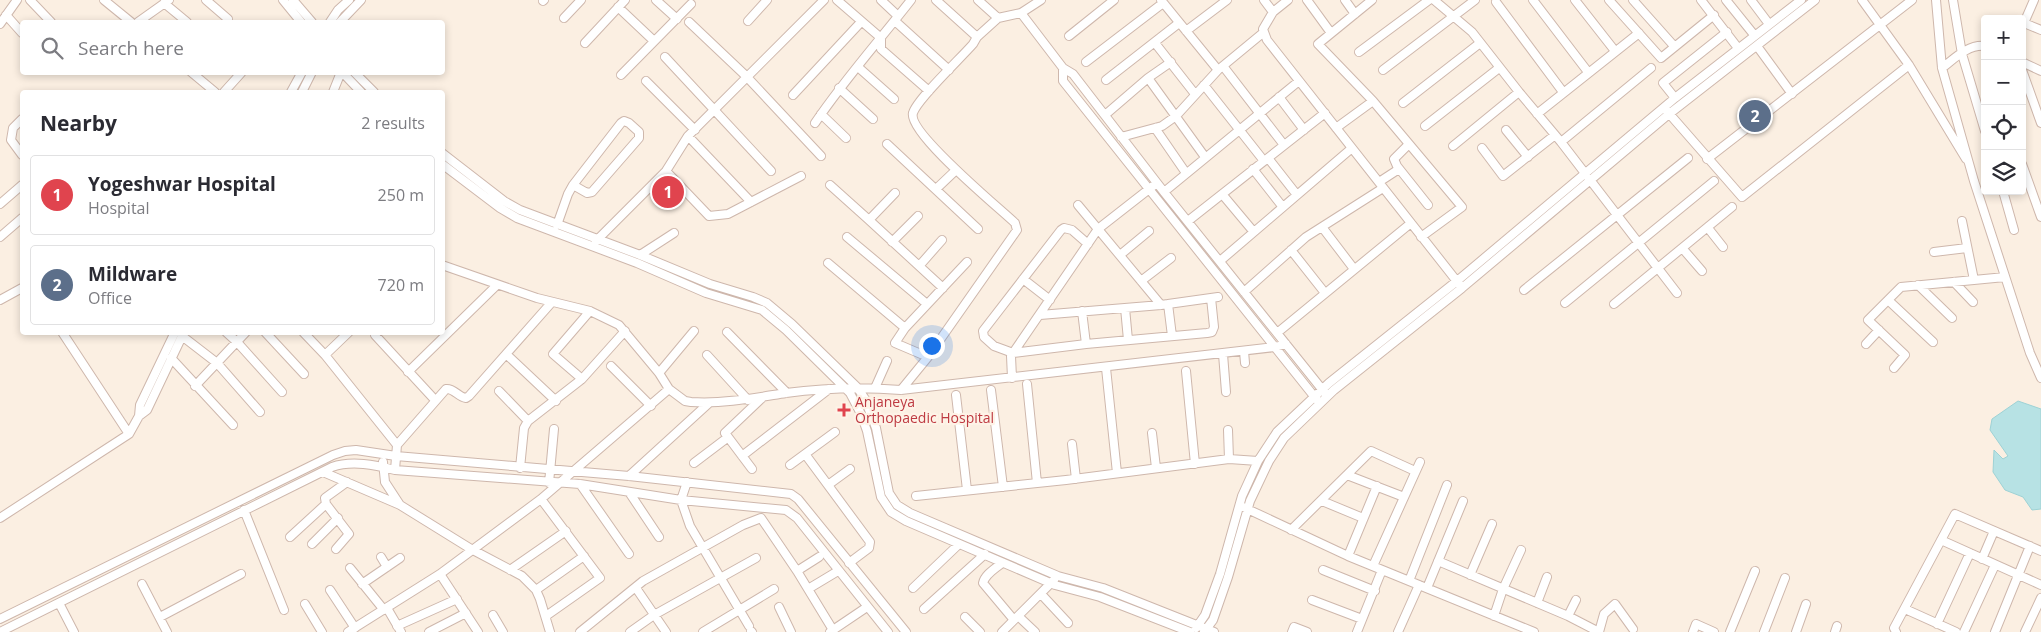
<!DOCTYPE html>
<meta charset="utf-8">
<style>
:root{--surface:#fff;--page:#f2f2f3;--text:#2b2b33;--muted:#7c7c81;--line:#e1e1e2;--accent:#1a73e8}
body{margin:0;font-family:"Open Sans",sans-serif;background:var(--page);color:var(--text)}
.controls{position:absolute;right:15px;top:15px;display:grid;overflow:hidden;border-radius:5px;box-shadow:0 2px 8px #0003}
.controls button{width:45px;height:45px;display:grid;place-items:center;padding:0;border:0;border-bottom:1px solid var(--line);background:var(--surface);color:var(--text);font:25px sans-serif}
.you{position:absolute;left:931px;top:345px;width:18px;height:18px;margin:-12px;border:4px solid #fff;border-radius:50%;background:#1a73e8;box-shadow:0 0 0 8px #1a73e833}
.badge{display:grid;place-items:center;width:32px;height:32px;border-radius:50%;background:var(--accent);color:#fff;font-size:16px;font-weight:700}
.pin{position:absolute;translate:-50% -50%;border:2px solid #fff;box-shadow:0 1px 5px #0006}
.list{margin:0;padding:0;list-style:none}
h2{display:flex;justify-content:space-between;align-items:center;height:65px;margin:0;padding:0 20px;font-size:21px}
h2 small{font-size:16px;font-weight:400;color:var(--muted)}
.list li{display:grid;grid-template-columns:32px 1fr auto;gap:15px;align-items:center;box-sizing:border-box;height:80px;margin:0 10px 10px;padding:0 10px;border:1px solid var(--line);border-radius:5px}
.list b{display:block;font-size:19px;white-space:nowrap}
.list p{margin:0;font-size:16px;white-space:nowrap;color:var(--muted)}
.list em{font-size:16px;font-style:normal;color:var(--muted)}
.icon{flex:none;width:28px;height:28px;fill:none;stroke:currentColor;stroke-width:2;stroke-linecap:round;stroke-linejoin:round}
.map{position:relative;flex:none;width:2041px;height:632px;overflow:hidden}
.search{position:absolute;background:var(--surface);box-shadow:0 2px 8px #0003;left:20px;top:20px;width:425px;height:55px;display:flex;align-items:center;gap:12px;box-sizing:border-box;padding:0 18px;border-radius:5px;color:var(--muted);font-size:19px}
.panel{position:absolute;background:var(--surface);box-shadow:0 2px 8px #0003;left:20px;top:90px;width:425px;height:245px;border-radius:5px}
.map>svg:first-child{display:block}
.water{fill:#b7e2e4;stroke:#9ed2d5}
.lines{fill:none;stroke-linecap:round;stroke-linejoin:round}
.minor-casing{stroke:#ceb7ac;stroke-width:10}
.minor{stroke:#fff;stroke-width:8}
.health-dot{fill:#e0444e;stroke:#fef3e7;stroke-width:2}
.labels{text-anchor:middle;stroke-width:4.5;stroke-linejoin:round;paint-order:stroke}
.health-label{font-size:14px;fill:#be3a42;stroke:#fef3e7;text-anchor:start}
</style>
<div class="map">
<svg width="2041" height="632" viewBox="0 0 2041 632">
<rect width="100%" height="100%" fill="#fbefe2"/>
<!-- water -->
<path class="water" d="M2018 401 2041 409V509L2032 510 2023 497 2005 490 1993 472 1994 450 2003 459 2008 456 1990 430 1992 419Z"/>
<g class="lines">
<!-- minor casing -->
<g class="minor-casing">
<path id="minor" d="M30 0 51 22
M104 0 131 22
M206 0 228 19
M283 0 301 22
M293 0 312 22
M656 0 677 19
M837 0 881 38V49L929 91
M881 0 898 16
M936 0 977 37
M978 0 998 18
M1161 0 1218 70
M1264 0 1273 12
M1307 0 1331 33
M1345 0 1355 14
M1372 0 1318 44 1373 101 1462 207 1421 237
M1434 0 1472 32 1519 92 1561 142 1677 293
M1533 0 1588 72
M1575 0 1615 51
M1609 0 1661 58 1714 15
M1633 0 1674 46
M1701 0 1738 48
M1726 0 1755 36
M1751 0 1769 24
M1862 0 1909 65 1966 159
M1936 0 1942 68 1974 181 2030 353 2041 378
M1953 0 1962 54 1985 131
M2034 0 2024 23 2041 30
M543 1 544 0
M1496 2 1563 92
M164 3 187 22
M618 7 654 41
M1021 13 1063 68 1073 74 1164 192 1325 393
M6 15 22 33
M564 18 581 0
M748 21 767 0
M895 21 949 70
M138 22 169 0
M330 22 338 10 349 0
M340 22 361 0
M689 22 746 76 821 156
M0 24 17 0
M1186 31 1227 0
M1264 32 1267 40 1459 284
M1069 36 1114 0
M585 43 625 0
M1155 43 1195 94
M1757 46 1792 94
M1359 52 1429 0
M665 57 771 171
M1086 62 1163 3
M2022 62 2041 71
M1223 66 1284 145
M858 67 894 99
M1063 68V81L1317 400
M1942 68C1954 59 1968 44 1985 46
M1383 70 1475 0
M2022 70 2041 123
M191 72 215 92
M342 72 361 92
M354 72 374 92
M621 75 691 4
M1148 78 1205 157
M1106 80 1179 23
M646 81 695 130
M1204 85 1264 161
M839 88 873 119
M224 92 242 72
M291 92 302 72
M302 92 312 72
M333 92 341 72
M793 95 861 22
M1279 97 1304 130
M1675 98 1663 83 1727 32
M1403 103 1480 43
M1666 110 1742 197 1909 65
M821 114 846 138
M1537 114 1639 33
M1105 115 1148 78 1171 62
M22 119 13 128 11 140 22 155
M815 123C844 80 879 41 911 0
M1425 126 1499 68
M1155 128 1186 173
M1336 128 1373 101
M1506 130 1528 157
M688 136 751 202
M1121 137 1162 126 1176 116 1218 70 1264 32 1263 29 1273 12 1288 0
M1561 142 1651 68
M887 144 978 229
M1409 144 1394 159 1397 166 1428 205
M1453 146 1519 92
M1482 148 1503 176 1555 135
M442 153 504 201 520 210 640 255 710 284 753 297 767 303 792 324 857 387 865 399 876 428 889 493 897 505 910 513 1058 576 1103 588 1214 632
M1268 158 1297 195
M1707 159 1912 0
M442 164 500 208 517 218 637 263 706 293 762 310 786 330 850 393 861 414 867 431 881 497 891 512 906 521 1055 585 1100 597 1190 632
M2022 164 2041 217
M1253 169 1282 206
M666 171 709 216 728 214 801 176
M1379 182 1399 169
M830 185 869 220
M936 189 956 170
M2003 191 2014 230
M1164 192 1299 81
M895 193 869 220 943 288
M1222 194 1253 231
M0 204 22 185
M1078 205 1161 305
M1188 221 1325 113
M1962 221 1974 280
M557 225 568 194 573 185 621 123 624 121 629 123 639 132V138L592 192 587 193 573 185
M1322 227 1354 269
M1708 228 1723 247
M0 237 22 218
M847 237 927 304
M596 241 666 171 688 136 824 0
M892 242 918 216
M1088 244 1072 230 1064 228 1061 230 983 331 984 337 994 346 1013 353 1086 344 1207 333 1212 332 1214 327 1211 298
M1683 249 1702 271
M1291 250 1325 293
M1934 252 1967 248
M640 255 674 233
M1120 255 1149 231
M1220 261 1352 148
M828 263 905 328
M442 265 537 298 590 311 619 325 659 373 669 389 685 401 691 402C724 404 754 398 786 393 825 388 862 387 901 390L1275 347 1286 344
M920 265 942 240
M1023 279 1050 300
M1141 281 1171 258
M1954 282 1973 302
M1918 285 1952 318
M1524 290 1688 158
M1244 292 1306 237 1383 188
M0 300 22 288
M1888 300 1933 342
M1565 303 1714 181
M1168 304 1172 336
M1614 304 1732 207
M1125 308 1128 340
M590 311 553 354 582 379 625 331
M1082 311 1086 344
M1040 315 1161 305 1218 297
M62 332 129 434
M226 332 237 342 282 392
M265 332 304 374
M303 332 325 355 397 445 395 470
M378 332 375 335 435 400
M727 332 787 393
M1277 333 1411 223
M182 336 217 363 260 412
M1866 344 1879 330
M1244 351 1245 363
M506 354 556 401
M1223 354 1226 392
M325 355 349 332
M707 355 748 400
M928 357 895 343 905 328 967 262
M171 358 233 425
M611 366 651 406
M1106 368 1117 473
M1894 368 1905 355 1868 320 1901 287 2005 277
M1186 371 1195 464
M408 372 497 285
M659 373 694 331
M1012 378 1011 356 1013 353 1098 229 1153 186
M1027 384 1037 483
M195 386 246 332
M875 388 887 361
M901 390 928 357 1017 230 1015 223C998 207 907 132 913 113 917 99 961 58 973 44L977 37 998 18 1021 13 1041 0
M991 390 1003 487
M499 391 528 421
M956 395 967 490
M139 416 147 410 184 332
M1228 430 1229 459
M1152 433 1156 468
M1072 444 1076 479
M397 445 446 389C454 388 458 397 466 398L469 396 552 302
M805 454 870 542 869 548 849 563
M742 456 829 389
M383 462 385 482 400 505
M694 463 727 438
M790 465 835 432
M520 468 524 428 528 421 582 379
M752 469 725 433 763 397
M323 472 400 505 471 549 522 576 536 590 540 599 550 632
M1347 475 1404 497
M629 476 709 403
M687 482 681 500 690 526 749 626
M549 483 554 429
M580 484 629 554
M828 485 850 469
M629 492 659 537
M916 496 1066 480 1229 459 1258 461
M541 499 600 578 546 616
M1322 501 1363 518
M1243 507 1348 556 1534 632
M244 510 284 610
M0 518 129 434 139 416 140 405 175 332
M1291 530 1371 451 1415 471
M290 537 326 504
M1941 540 2041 585
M312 544 338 518
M336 549 349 534 326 504 325 498 347 482
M1348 556 1377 486
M381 557 387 567
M1982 559 1994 531
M1438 561 1568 616 1599 632
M1002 563C995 569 985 574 983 583L1014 620
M1373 566 1420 462
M350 568 384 610
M510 570 566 531
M1323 570 1375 591
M797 571 819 557
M440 574 478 632
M1470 575 1492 524
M1409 581 1447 485
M142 584 167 632
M362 584 400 558
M636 588 666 632
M913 588 958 545
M1427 588 1463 501
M808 589 838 571
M330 590 355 628
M536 590 584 556
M1041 594 1068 623
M1312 600 1362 619
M59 603 74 632
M1537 603 1547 577
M305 604 322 632
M779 607 791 632
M387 608 401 632
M924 609 985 554
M1905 609 1956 632
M493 615 503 632
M1018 616 1035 632
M1494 616 1503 589 1521 550
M1568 616 1576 600
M160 617 241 574
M965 617 980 632
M0 619 333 455 345 451 356 450 396 456 629 476 791 494 798 499 906 632
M1937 624 1970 553
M397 626 457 599
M1196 628 1205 615 1220 574 1242 496 1258 461 1277 432 1329 383 1457 281 1675 98 1801 0
M751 631 752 632
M0 632 332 467C352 460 375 465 395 470L580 484 681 500 786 510 797 518 888 632
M348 632 440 574 541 499 669 389
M429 632 466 613
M580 632 643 581 743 525 761 518 797 571 833 630
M630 632 654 615 756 558
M703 632 774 589
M830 632 867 607
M1002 632 1054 580
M1204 632 1213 620 1228 577 1250 501 1269 461 1284 438 1334 390 1462 288 1669 114 1815 0
M1292 632 1294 627 1307 632
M1357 632 1382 570
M1398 632 1419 585
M1599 632 1604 614 1615 604 1633 629
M1693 632 1696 624 1714 632
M1730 632 1755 571
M1764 632 1785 578
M1796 632 1806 604
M1835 632 1837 626
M1896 632 1894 628 1955 514 2041 551
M1964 632 1995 565
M1995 632 2030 546
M2025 632 2041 598"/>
</g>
<!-- minor -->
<use href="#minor" class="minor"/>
</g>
<!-- markers -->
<path class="health-dot" d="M841.5 402.5h5v5h5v5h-5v5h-5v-5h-5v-5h5z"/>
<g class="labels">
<!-- health labels -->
<g class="health-label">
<text x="855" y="407">Anjaneya<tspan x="855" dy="16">Orthopaedic Hospital</tspan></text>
</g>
</g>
</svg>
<div class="controls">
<button>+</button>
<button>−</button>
<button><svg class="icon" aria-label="locate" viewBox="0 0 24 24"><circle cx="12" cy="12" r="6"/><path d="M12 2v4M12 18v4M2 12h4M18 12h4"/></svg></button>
<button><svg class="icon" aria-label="layers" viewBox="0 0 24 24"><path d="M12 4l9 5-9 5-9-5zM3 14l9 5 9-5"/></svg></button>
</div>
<div class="you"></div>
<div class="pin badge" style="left:668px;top:192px;background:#e0444e">1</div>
<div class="pin badge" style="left:1755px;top:116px;background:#5c6f8a">2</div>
<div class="search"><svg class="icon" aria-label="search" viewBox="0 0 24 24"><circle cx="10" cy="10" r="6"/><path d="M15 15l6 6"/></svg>Search here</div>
<section class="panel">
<h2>Nearby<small>2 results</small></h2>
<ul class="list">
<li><span class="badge" style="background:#e0444e">1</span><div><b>Yogeshwar Hospital</b><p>Hospital</p></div><em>250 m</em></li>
<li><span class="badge" style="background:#5c6f8a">2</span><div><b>Mildware</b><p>Office</p></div><em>720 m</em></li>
</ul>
</section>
</div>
